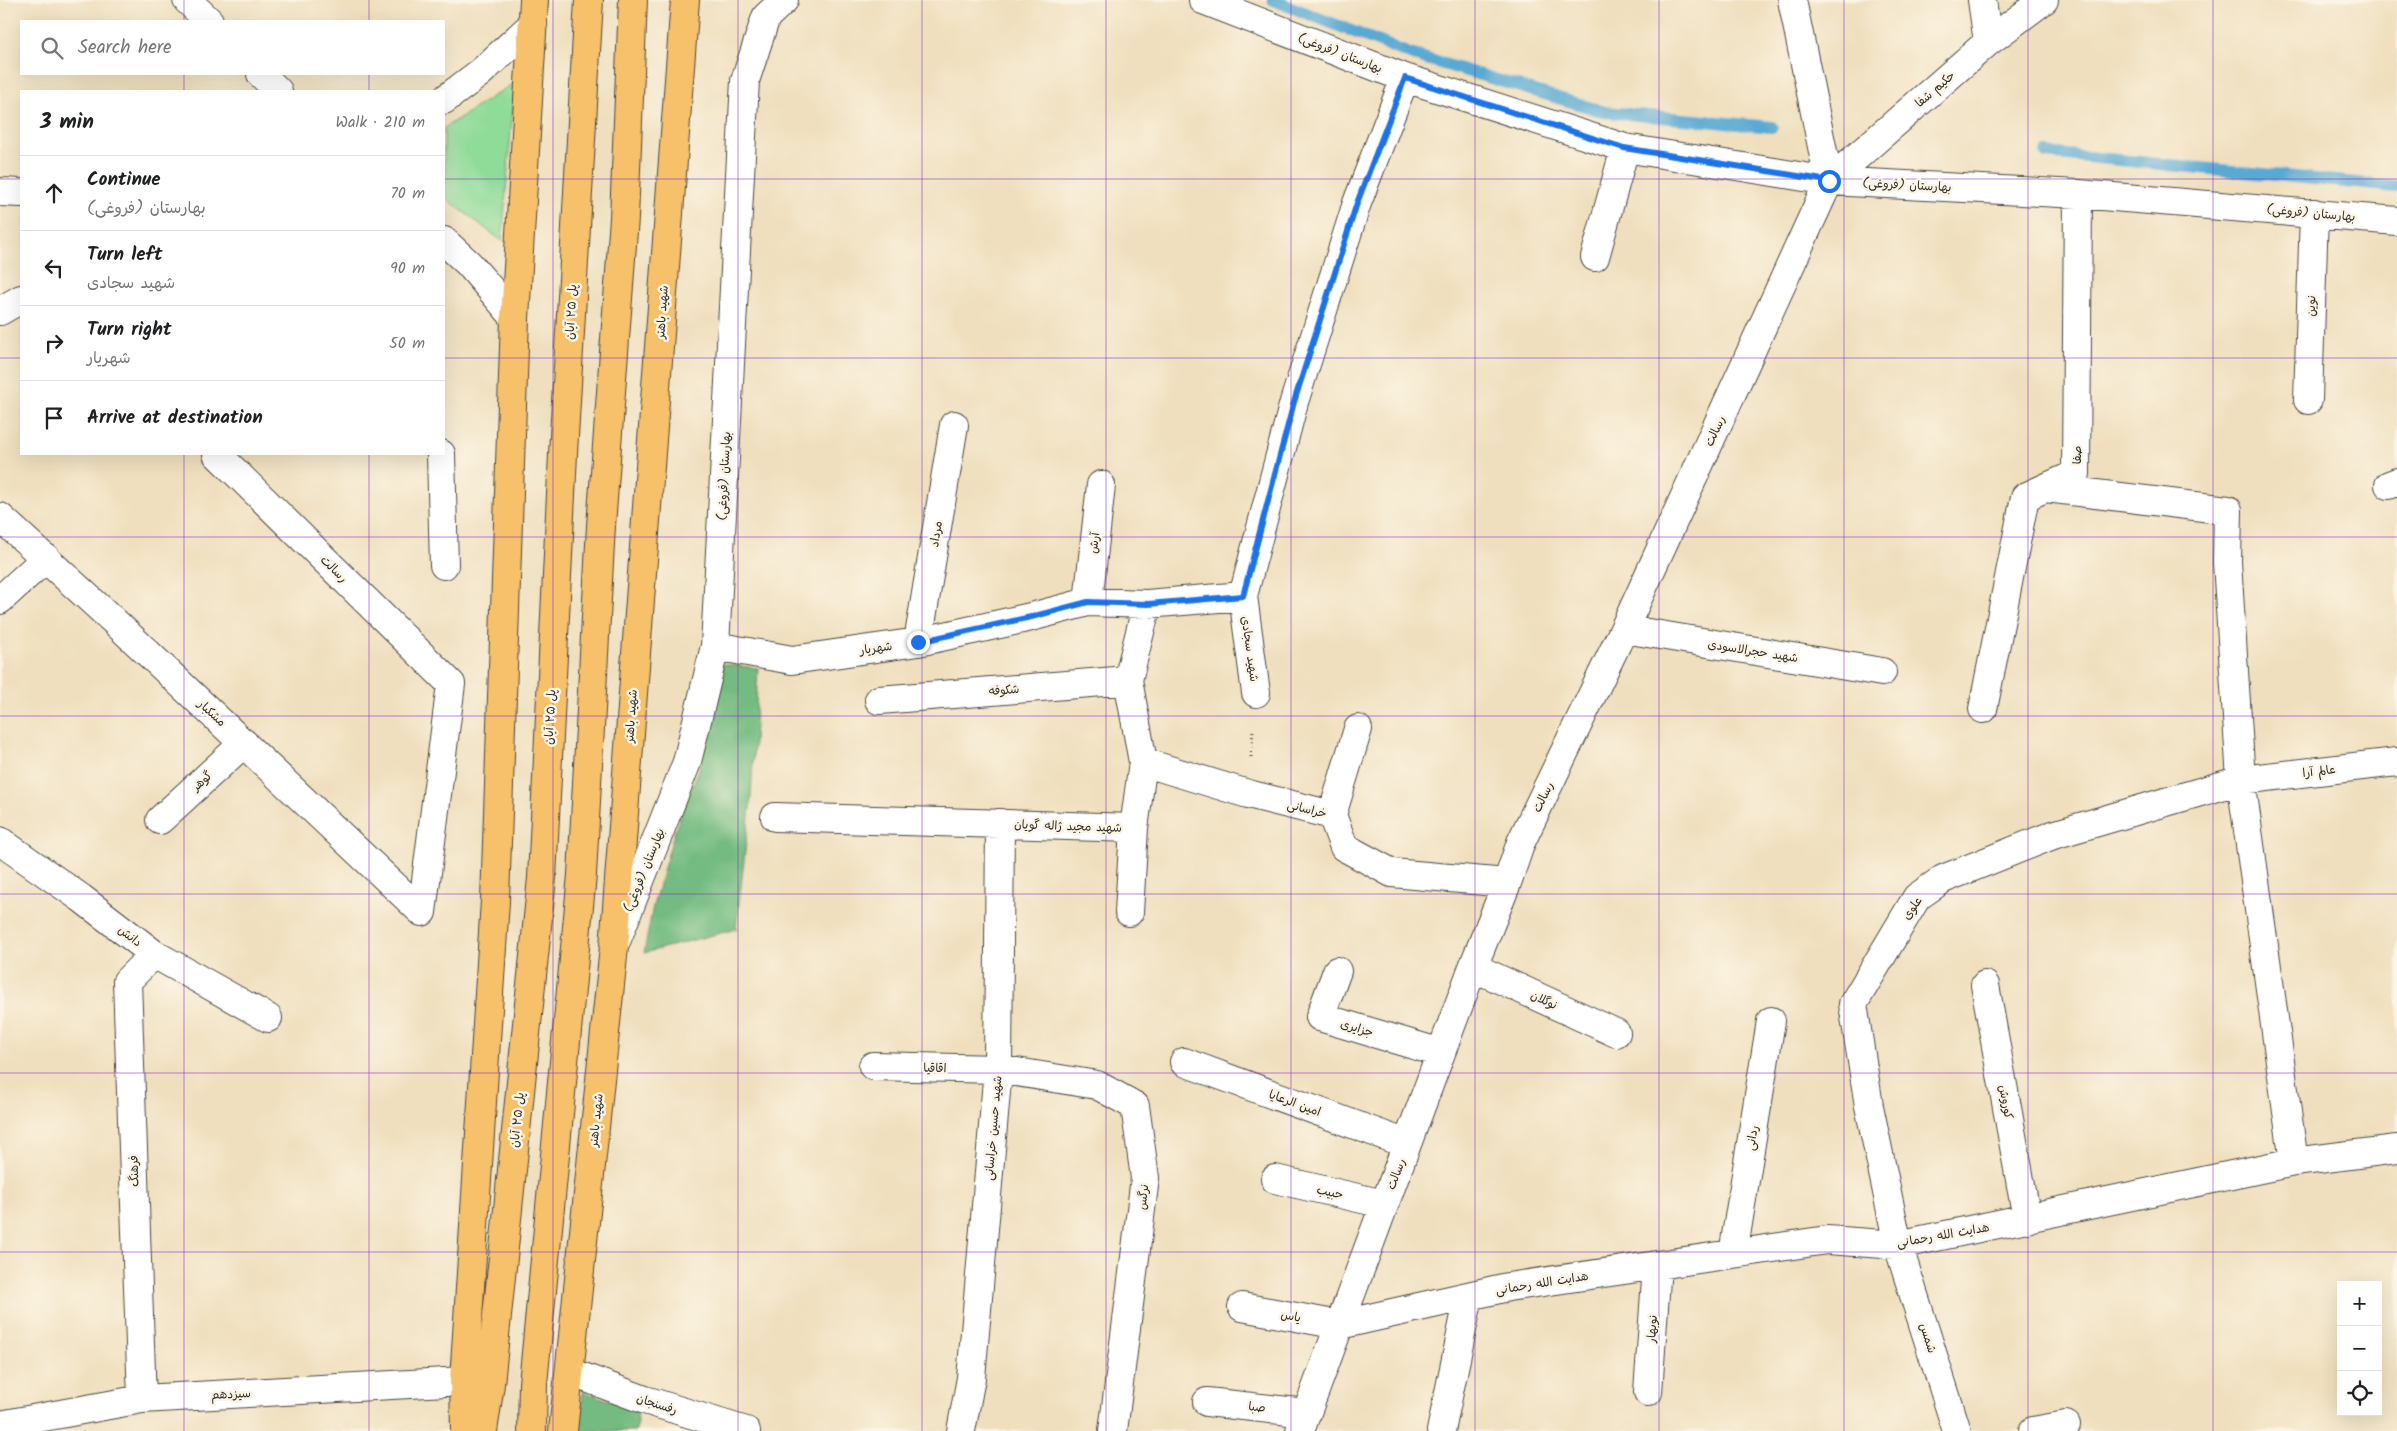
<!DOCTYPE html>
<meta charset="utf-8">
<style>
:root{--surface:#fff;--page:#f2f2f2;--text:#202124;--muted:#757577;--line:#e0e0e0}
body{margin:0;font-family:Kalam,"Playpen Sans Arabic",sans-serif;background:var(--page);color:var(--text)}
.controls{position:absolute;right:15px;bottom:15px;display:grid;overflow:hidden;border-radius:0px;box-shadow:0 5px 20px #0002}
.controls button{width:45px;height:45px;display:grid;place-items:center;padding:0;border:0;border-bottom:1px solid var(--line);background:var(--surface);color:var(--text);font:25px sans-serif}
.stop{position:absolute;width:15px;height:15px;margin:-11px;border:4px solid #1a73e8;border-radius:50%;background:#fff}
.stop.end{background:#1a73e8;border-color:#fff;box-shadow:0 1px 5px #0008}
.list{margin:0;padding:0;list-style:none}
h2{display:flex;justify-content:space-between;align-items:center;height:65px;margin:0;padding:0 20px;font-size:21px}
h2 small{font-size:16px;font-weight:400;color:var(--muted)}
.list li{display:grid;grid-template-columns:32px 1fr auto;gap:15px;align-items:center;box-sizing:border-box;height:75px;padding:0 20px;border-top:1px solid var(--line)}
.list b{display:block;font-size:19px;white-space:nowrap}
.list p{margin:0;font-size:16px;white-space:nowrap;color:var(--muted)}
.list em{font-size:16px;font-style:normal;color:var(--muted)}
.icon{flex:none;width:28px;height:28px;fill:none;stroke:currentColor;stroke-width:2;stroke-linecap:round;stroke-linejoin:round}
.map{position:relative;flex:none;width:2397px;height:1431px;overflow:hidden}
.search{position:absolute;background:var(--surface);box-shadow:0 5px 20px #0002;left:20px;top:20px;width:425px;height:55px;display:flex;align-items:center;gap:12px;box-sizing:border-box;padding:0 18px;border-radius:0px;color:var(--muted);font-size:19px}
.panel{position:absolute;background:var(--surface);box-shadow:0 5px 20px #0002;left:20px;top:90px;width:425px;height:365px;border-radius:0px}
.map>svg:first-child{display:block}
.green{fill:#8fdb98;stroke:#5d8362}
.forest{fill:#73bb80;stroke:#4f7356}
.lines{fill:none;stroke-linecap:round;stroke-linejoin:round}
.stream{stroke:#59a9d3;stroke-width:12}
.minor-casing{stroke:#484641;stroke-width:30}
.major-casing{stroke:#484641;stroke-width:30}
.path{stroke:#484641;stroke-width:3;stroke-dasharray:1 4;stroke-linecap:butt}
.minor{stroke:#fff;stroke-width:28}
.major{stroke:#f7c06b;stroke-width:28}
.route{stroke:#1a73e8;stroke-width:6}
.grid{fill:none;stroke:#7b2cbf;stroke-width:1;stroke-opacity:0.55}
.labels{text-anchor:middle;stroke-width:5;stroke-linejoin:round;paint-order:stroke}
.street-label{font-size:12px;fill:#2b2b2b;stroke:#fcf5e5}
</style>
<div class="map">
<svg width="2397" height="1431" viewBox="0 0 2397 1431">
<rect width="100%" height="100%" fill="#fcf5e5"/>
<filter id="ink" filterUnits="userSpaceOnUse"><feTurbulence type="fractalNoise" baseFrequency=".02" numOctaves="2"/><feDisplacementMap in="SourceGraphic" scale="10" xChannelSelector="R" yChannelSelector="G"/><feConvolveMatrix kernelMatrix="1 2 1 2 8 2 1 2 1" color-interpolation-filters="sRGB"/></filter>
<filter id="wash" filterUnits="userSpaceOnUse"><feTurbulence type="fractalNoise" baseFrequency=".0096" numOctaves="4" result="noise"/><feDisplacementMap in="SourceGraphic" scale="20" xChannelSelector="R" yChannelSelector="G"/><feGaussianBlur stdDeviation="1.12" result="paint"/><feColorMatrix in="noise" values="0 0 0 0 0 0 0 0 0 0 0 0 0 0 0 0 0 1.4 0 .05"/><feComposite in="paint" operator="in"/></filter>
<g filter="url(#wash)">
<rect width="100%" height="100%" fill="#efdfbe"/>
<!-- green -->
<path class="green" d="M515 82 502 241 444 197V128Z"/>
<!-- forest -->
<path class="forest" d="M722 664 758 668 751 799 736 929 644 953 653 906 675 830 699 769Z
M583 1392 638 1409 636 1431H579Z"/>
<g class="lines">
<!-- stream -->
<path class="stream" d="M1273 0 1410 54 1605 112 1772 127
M2046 153 2397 187"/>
</g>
</g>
<g filter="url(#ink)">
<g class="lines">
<!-- minor casing -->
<g class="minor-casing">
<path id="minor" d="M187 0 209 21
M1203 0 1405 78 1625 148 1829 181 2078 194 2397 221
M1792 0 1829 181
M1982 0 1988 42
M261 74 278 91
M444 100 481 72 533 24
M0 192 21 193
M444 241 469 264 515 318
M1595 257 1625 148
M0 311 21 299
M2308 400 2314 213
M217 454 451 684 422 912
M441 454 444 565
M2389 485 2397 482
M2046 488 2228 510 2227 562 2241 780 2294 1162
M0 517 116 623 422 912
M0 600 46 558
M1088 602 1101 485
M1624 629 1882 672
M918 642 954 425
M715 646 792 660 918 642 1031 617 1088 602 1147 604 1243 596
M1256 693 1243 596 1294 402 1357 203 1405 78
M879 700 1128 680
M1983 709 2025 497 2076 474 2078 194
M1143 762 1248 794 1332 815 1344 847 1392 873 1507 883
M1332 815 1358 729
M775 817 1134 828
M160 820 244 743
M0 841 81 898 154 954 268 1018
M1129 912 1134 828 1143 762 1128 680 1147 604
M617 939 687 762 715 646 745 81 766 17 784 0
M1473 967 1616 1033
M1337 971 1320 1017 1441 1053
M1985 985 2027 1219
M1184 1062 1407 1144
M873 1066 998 1069 1097 1085 1135 1106 1145 1178 1113 1431
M1275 1179 1384 1204
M1733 1254 1771 1021
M1242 1307 1339 1325 1508 1287 1827 1240 1898 1245 2294 1162 2397 1149
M570 1372 645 1400 746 1431
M1648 1392 1657 1265
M142 1399 127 981 154 954
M1207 1402 1307 1413
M0 1425 142 1399 464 1381
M961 1431 971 1378 998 1069 1000 823
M1300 1431 1473 967 1507 883 1521 842 1624 629 1829 181 1988 42 2044 0
M1441 1431 1469 1296
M1957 1431 1898 1245 1869 1106 1853 1004 1917 897 1943 879 2053 835 2241 780 2397 762
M2033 1431 2066 1425"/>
</g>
<!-- major casing -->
<g class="major-casing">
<path id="major" d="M465 1431 464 1381 495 901 515 318 534 0
M483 1431 490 1384 542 878 563 454 589 0
M532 1431 533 1384 582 875 601 526 624 218 633 0
M563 1431 614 947 685 0"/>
</g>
<!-- path -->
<path class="path" d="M1251 757 1253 729"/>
<!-- minor -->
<use href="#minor" class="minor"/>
<!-- major -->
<use href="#major" class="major"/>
</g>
</g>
<g class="lines" filter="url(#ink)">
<!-- route -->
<path class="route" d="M918 642 1031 617 1088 602 1148 604 1243 596 1294 402 1357 203 1405 78 1624 148 1829 181"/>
</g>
<!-- grid -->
<path class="grid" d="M184 0V21M369 0V21M553 0V1431M738 0V1431M922 0V1431M1106 0V1431M1291 0V1431M1475 0V1431M1659 0V1431M1844 0V1431M2028 0V1431M2213 0V1431M184 74V91M369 74V91M0 179H21M444 179H2397M0 358H21M444 358H2397M184 454V1431M369 454V1431M0 537H2397M0 716H2397M0 894H2397M0 1073H2397M0 1252H2397"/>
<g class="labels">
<!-- street labels -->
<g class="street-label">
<text transform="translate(1340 53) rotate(21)" y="4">بهارستان (فروغی)</text>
<text transform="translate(1935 89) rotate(-41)" y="4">حکیم شفا</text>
<text transform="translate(1907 185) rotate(3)" y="4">بهارستان (فروغی)</text>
<text transform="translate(2311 213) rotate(5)" y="4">بهارستان (فروغی)</text>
<text transform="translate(2311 306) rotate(-88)" y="4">نوین</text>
<text transform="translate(571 312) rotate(-87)" y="4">پل ۲۵ آبان</text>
<text transform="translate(662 312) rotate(-86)" y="4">شهید باهنر</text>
<text transform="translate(1715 431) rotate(-65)" y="4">رسالت</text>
<text transform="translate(2077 455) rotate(-90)" y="4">صفا</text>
<text transform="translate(724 476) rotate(-87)" y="4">بهارستان (فروغی)</text>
<text transform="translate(936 534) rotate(-81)" y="4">مرداد</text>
<text transform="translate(1094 543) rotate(-83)" y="4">آرش</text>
<text transform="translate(334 569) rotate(45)" y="4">رسالت</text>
<text transform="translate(876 648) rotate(-8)" y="4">شهریار</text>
<text transform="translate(1250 649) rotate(82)" y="4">شهید سجادی</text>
<text transform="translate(1753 651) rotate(9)" y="4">شهید حجرالاسودی</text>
<text transform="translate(1004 690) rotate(-4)" y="4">شکوفه</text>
<text transform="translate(212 713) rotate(43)" y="4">مشکبار</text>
<text transform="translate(631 716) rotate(-86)" y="4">شهید باهنر</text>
<text transform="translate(550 717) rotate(-87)" y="4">پل ۲۵ آبان</text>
<text transform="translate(2319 771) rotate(-7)" y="4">عالم آرا</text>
<text transform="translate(202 781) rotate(-42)" y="4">گوهر</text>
<text transform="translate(1543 797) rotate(-64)" y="4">رسالت</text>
<text transform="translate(1307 809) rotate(14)" y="4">خراسانی</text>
<text transform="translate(1068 826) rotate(2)" y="4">شهید مجید ژاله گویان</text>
<text transform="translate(644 870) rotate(-68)" y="4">بهارستان (فروغی)</text>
<text transform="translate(1912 908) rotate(-55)" y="4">علوی</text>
<text transform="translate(130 936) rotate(38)" y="4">دانش</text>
<text transform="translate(1544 1000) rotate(25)" y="4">نوگلان</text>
<text transform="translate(1357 1028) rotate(17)" y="4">جزایری</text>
<text transform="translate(935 1068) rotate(1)" y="4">اقاقیا</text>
<text transform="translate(2006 1102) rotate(80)" y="4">کوروش</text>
<text transform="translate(1295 1103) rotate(20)" y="4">امین الرعایا</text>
<text transform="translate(517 1120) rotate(-84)" y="4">پل ۲۵ آبان</text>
<text transform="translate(596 1120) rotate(-84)" y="4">شهید باهنر</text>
<text transform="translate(993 1128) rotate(-85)" y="4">شهید حسین خراسانی</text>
<text transform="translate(1752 1138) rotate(-81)" y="4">ردانی</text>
<text transform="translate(134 1171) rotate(-92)" y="4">فرهنگ</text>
<text transform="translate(1396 1174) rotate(-69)" y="4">رسالت</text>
<text transform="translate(1330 1192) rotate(13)" y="4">حبیب</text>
<text transform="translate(1143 1197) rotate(-83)" y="4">نرگس</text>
<text transform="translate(1943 1235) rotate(-10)" y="4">هدایت الله رحمانی</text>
<text transform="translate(1542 1283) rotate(-9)" y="4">هدایت الله رحمانی</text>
<text transform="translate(1291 1316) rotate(11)" y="4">یاس</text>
<text transform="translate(1652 1329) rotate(-86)" y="4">نوبهار</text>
<text transform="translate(1928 1338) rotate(72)" y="4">شمس</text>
<text transform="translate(231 1394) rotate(-3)" y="4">سیزدهم</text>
<text transform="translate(657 1404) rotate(18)" y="4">رفسنجان</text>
<text transform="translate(1257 1407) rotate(6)" y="4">صبا</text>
</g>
</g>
</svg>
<div class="controls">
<button>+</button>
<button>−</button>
<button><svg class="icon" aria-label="locate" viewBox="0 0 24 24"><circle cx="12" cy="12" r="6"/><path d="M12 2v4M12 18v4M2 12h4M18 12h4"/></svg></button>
</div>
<div class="stop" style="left:1829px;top:181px"></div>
<div class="stop end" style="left:918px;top:642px"></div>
<div class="search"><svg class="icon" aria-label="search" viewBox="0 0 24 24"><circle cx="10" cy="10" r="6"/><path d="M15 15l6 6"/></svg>Search here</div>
<section class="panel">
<h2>3 min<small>Walk · 210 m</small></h2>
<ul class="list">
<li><svg class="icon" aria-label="ahead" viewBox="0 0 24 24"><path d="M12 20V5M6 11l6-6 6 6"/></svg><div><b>Continue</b><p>بهارستان (فروغی)</p></div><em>70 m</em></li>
<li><svg class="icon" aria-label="left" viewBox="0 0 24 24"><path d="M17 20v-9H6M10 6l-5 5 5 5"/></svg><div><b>Turn left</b><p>شهید سجادی</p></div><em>90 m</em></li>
<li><svg class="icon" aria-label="right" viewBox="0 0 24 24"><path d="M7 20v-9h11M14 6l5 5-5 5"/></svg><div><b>Turn right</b><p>شهریار</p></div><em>50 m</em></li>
<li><svg class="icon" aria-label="arrive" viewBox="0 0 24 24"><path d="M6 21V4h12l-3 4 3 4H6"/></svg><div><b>Arrive at destination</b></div></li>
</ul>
</section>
</div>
